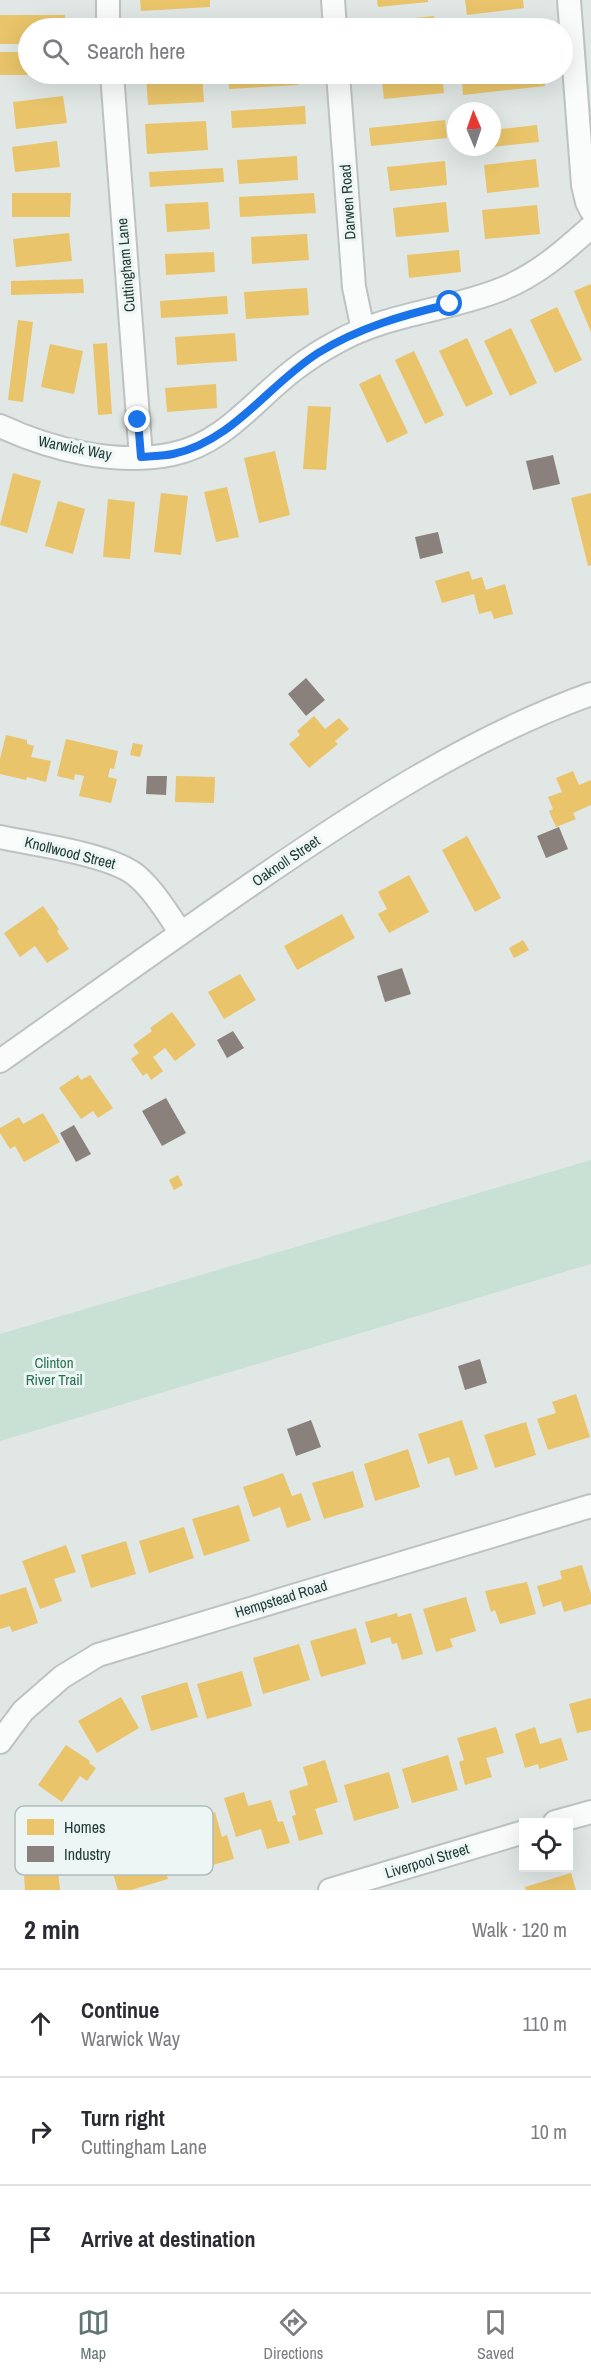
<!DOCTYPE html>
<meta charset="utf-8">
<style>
:root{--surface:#fff;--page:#f2f2f3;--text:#2b2b33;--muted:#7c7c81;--line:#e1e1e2;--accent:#627674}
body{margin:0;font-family:"Archivo Narrow",sans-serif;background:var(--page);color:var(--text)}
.controls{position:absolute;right:18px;bottom:18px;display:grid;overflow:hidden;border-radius:0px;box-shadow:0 6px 24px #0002}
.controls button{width:54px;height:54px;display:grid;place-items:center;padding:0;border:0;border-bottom:2px solid var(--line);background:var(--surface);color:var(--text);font:30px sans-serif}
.compass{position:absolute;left:447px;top:102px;width:54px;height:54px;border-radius:50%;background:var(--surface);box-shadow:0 6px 24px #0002;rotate:358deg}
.stop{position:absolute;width:18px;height:18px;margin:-14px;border:4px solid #1a73e8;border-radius:50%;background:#fff}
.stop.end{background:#1a73e8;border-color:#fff;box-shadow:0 2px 6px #0008}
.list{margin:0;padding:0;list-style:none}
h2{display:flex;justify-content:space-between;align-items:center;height:78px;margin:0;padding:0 24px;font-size:26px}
h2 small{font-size:20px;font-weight:400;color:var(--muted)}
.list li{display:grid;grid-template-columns:39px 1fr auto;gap:18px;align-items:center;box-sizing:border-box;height:108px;padding:0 24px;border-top:2px solid var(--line)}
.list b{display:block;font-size:22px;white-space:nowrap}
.list p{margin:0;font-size:20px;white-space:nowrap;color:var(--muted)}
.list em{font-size:20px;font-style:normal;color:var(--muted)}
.icon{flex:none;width:33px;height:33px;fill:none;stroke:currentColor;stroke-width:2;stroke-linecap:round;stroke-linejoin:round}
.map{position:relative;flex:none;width:591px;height:1890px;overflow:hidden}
.search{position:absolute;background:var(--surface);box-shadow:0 6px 24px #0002;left:18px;right:18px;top:18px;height:66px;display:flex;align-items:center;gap:15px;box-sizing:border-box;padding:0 21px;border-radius:33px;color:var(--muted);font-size:22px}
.sheet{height:402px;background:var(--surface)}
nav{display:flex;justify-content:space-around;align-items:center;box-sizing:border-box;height:84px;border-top:2px solid var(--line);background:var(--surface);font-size:16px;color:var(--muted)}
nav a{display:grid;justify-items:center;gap:3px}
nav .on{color:var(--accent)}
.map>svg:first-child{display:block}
.green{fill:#c8e1d4}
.homes{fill:#e9c46a}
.industry{fill:#8a817c}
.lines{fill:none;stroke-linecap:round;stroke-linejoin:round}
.street-casing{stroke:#bdc3c2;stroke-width:26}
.street{stroke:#fafbfb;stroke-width:22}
.route{stroke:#1a73e8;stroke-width:8}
.labels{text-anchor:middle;stroke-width:6;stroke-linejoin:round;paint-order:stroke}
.street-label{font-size:15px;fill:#1e3937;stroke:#edf6f4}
.park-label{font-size:15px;fill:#287152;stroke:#edf6f4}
.key{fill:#edf6f4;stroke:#afbdbb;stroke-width:1.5}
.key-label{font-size:16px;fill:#1e3937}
</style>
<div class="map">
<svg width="591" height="1890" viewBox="0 0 591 1890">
<rect width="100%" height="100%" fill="#e0e7e5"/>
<!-- green -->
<path class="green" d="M591 1160V1264L0 1441V1334Z"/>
<!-- homes -->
<path class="homes" d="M140 0H210V7L141 11Z
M377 0H428V2L378 7Z
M465 0H523L524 8 467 15Z
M0 15H65V28H28V44H0Z
M434 16 435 28H376L375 22Z
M288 18 289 28H238L237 21Z
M0 52H28V75H0Z
M146 74H202L204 102 148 105Z
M228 74H297L298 85 229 89Z
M381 74H442L444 93 384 99Z
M544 74 545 86 463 95 462 83Z
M63 96 67 123 16 129 13 102Z
M305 106 306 124 232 128 231 111Z
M445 120 447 138 371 146 369 128Z
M206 121 208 150 147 154 145 124Z
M537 125 539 142 492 147V130Z
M57 141 60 167 15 172 12 147Z
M297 156 298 180 239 184 237 160Z
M536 159 539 187 487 193 484 165Z
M445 161 447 185 390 191 387 167Z
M223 168 224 182 150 187 149 172Z
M12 193H71L70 217H12Z
M314 193 316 213 240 217 239 197Z
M208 202 210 229 167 232 165 204Z
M446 202 449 232 396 237 393 208Z
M537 205 540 234 485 239 482 210Z
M69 233 72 261 16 267 13 239Z
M307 234 309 260 252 264 251 237Z
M459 250 461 272 409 278 407 255Z
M214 252 215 272 166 275 165 254Z
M83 279 84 293 11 295V281Z
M591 284V332L574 291Z
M307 288 309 315 246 319 244 292Z
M227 296 228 314 161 318 160 301Z
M557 307 582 360 555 373 530 320Z
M18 320 33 322 23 402 8 400Z
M511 328 537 383 510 396 484 341Z
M235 333 237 361 177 365 175 337Z
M467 338 493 394 466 407 439 351Z
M107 343 112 414 98 415 93 344Z
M50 344 83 351 74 394 41 387Z
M414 351 444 415 425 424 395 360Z
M380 374 408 433 387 443 359 384Z
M216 384 217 408 167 412 165 388Z
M308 406 331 407 326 470 303 469Z
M275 451 290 515 259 523 244 458Z
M13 473 41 481 27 533 0 525Z
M227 487 239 537 216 542 204 492Z
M161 493 188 496 181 555 154 552Z
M591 493V565L588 566 571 498Z
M108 499 135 502 130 559 103 557Z
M58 501 85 509 73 554 45 546Z
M469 571 472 580 482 577 486 590 505 584 513 614 494 619 491 611 479 614 474 594 442 603 435 581Z
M314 716 325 729 339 718 349 729 335 741 338 744 309 768 289 744 300 735 297 731Z
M6 735 27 740V744L34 746 31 757 51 761 46 782 27 777 26 780 0 774V759Z
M66 739 118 751 114 769 110 768 108 777 117 779 111 803 79 796 84 776 75 774 74 780 57 776Z
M133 743 143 745 140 757 130 755Z
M573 771 579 785 591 780V805L573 813 576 819 556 827 549 811 553 809 548 797 562 792 556 778Z
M176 776 215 777 214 803 175 802Z
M467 836 501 898 475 912 442 850Z
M409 875 429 912 389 933 378 914 387 909 378 892Z
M43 906 59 929 57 931 69 949 47 963 35 946 20 957 4 933Z
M342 914 355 938 297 970 284 946Z
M523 940 529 950 514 958 509 948Z
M240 974 256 1000 224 1019 208 992Z
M172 1012 196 1045 175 1061 165 1048 153 1057 163 1071 151 1080 147 1073 143 1076 131 1059 139 1053 133 1045 152 1031 150 1028Z
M78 1075 81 1080 90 1075 113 1108 98 1118 93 1111 81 1119 59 1088Z
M43 1113 60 1142 24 1162 15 1146 10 1149 0 1133V1128L19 1117 23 1124Z
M178 1175 183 1185 174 1190 169 1180Z
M576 1394 590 1437 548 1450 537 1419 556 1413 552 1402Z
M462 1420 478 1469 455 1476 449 1457 428 1464 418 1434Z
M526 1422 536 1455 495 1468 484 1435Z
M408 1449 420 1487 375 1501 364 1464Z
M353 1471 364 1507 324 1519 312 1483Z
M283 1473 292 1496 301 1493 311 1520 287 1528 280 1507 253 1517 243 1487Z
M239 1505 250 1541 204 1556 192 1519Z
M184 1527 194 1558 149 1573 139 1541Z
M126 1541 136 1574 91 1588 81 1555Z
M66 1545 76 1572 54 1579 62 1601 40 1609 22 1561Z
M582 1565 591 1594V1604L564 1612 561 1601 543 1607 537 1586 562 1579 560 1571Z
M527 1582 536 1614 500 1624 495 1610 491 1612 485 1591Z
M26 1587 38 1623 12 1632 10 1626 0 1629V1595Z
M466 1597 476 1631 450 1639 453 1647 436 1652 423 1609Z
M397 1613 398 1617 411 1613 423 1654 402 1660 397 1643 392 1644 390 1637 371 1643 365 1622Z
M356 1628 366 1664 321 1677 310 1641Z
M299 1644 310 1680 263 1694 253 1658Z
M242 1671 252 1706 207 1719 197 1684Z
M187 1682 198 1717 151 1731 141 1696Z
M121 1697 139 1728 97 1753 78 1721Z
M591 1698V1730L577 1733 569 1704Z
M496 1727 504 1753 486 1758 492 1777 465 1785 459 1762 464 1760 457 1738Z
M535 1727 540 1744 561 1738 568 1760 539 1769 538 1764 525 1768 515 1734Z
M66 1745 90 1761 89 1763 96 1768 87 1781 80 1776 62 1802 38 1785Z
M448 1755 458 1790 412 1803 402 1769Z
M325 1760 338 1802 315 1809 323 1834 299 1841 292 1816 296 1815 289 1791 308 1785 303 1767Z
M389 1772 399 1808 354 1821 344 1785Z
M244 1792 248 1806 271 1800 278 1822 283 1821 290 1843 267 1849 261 1829 236 1837 224 1798Z
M215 1812 222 1837 227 1835 234 1859 209 1866 203 1848 180 1855 171 1825Z
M158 1849 168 1879 131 1890H118L110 1864Z
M58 1871 60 1890H25L24 1875Z
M571 1873 576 1890H526L525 1887Z"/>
<!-- industry -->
<path class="industry" d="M553 455 560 484 533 490 526 461Z
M438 532 443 553 420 559 415 537Z
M306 678 325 700 306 716 288 694Z
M147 776H167L166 795 146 794Z
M559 827 568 849 546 858 537 836Z
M402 968 411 994 385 1002 377 976Z
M233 1031 244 1048 227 1058 217 1040Z
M166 1098 186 1133 162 1146 142 1111Z
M74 1125 91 1154 76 1162 60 1133Z
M480 1359 487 1383 465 1390 458 1366Z
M311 1420 321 1447 296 1456 287 1429Z"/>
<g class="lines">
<!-- street casing -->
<g class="street-casing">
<path id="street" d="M108 0V28
M333 0 335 28
M569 0 583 185 587 202 591 210
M112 74 141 457
M338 74 354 287 363 330
M0 426C52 450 116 466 173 454 225 443 254 400 295 369 308 359 322 350 337 342 388 313 448 311 502 289 537 275 563 252 591 227
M0 837C33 844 115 855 138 877 155 892 168 914 181 933
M0 1061C85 1001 170 940 256 881 361 809 471 737 591 694
M0 1742 23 1711 62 1677 98 1655 591 1506
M555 1822 591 1812
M330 1890 524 1832"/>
</g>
<!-- street -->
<use href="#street" class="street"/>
</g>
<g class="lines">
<!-- route -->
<path class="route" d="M138 420 141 457C151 456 163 456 173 454 233 441 268 385 318 353 358 328 403 315 450 304"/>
</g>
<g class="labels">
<!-- street labels -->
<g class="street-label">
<text transform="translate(348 202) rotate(-94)" y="5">Darwen Road</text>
<text transform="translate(126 265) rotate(-95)" y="5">Cuttingham Lane</text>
<text transform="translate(75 448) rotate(11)" y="5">Warwick Way</text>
<text transform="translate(70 853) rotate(14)" y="5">Knollwood Street</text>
<text transform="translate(286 861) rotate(-34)" y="5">Oaknoll Street</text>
<text transform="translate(281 1599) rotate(-17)" y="5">Hempstead Road</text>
<text transform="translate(427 1861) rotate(-17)" y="5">Liverpool Street</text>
</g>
<!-- park labels -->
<g class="park-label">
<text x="54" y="1368">Clinton<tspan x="54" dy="17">River Trail</tspan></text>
</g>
</g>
<!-- legend -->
<rect x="15" y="1806" width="198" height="69" rx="9" class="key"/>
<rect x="27" y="1819" width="27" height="16" fill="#e9c46a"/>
<rect x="27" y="1846" width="27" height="16" fill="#8a817c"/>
<g class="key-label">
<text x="64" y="1833">Homes</text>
<text x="64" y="1860">Industry</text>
</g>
</svg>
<div class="controls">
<button><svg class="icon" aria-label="locate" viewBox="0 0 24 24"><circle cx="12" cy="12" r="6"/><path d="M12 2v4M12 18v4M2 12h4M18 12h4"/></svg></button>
</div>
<svg class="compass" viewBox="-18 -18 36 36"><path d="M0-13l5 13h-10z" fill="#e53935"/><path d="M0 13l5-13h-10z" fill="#7c7c81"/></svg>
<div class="stop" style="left:450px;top:304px"></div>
<div class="stop end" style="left:138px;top:420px"></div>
<div class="search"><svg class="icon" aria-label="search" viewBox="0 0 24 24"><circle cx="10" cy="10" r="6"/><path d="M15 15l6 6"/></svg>Search here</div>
</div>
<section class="sheet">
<h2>2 min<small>Walk · 120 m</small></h2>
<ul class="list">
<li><svg class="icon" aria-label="ahead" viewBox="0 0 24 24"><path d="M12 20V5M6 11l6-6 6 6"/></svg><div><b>Continue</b><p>Warwick Way</p></div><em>110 m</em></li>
<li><svg class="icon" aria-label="right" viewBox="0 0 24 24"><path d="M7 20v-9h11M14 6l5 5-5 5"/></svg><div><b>Turn right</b><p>Cuttingham Lane</p></div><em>10 m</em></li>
<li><svg class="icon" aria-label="arrive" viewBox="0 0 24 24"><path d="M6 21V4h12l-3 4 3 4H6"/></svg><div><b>Arrive at destination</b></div></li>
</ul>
</section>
<nav>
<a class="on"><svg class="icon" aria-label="map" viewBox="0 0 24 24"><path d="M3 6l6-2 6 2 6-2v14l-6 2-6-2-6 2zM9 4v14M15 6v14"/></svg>Map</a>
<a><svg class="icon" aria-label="directions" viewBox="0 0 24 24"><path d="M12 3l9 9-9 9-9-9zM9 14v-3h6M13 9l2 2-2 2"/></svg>Directions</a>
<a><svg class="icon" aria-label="saved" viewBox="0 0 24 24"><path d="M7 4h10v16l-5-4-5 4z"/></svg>Saved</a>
</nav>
